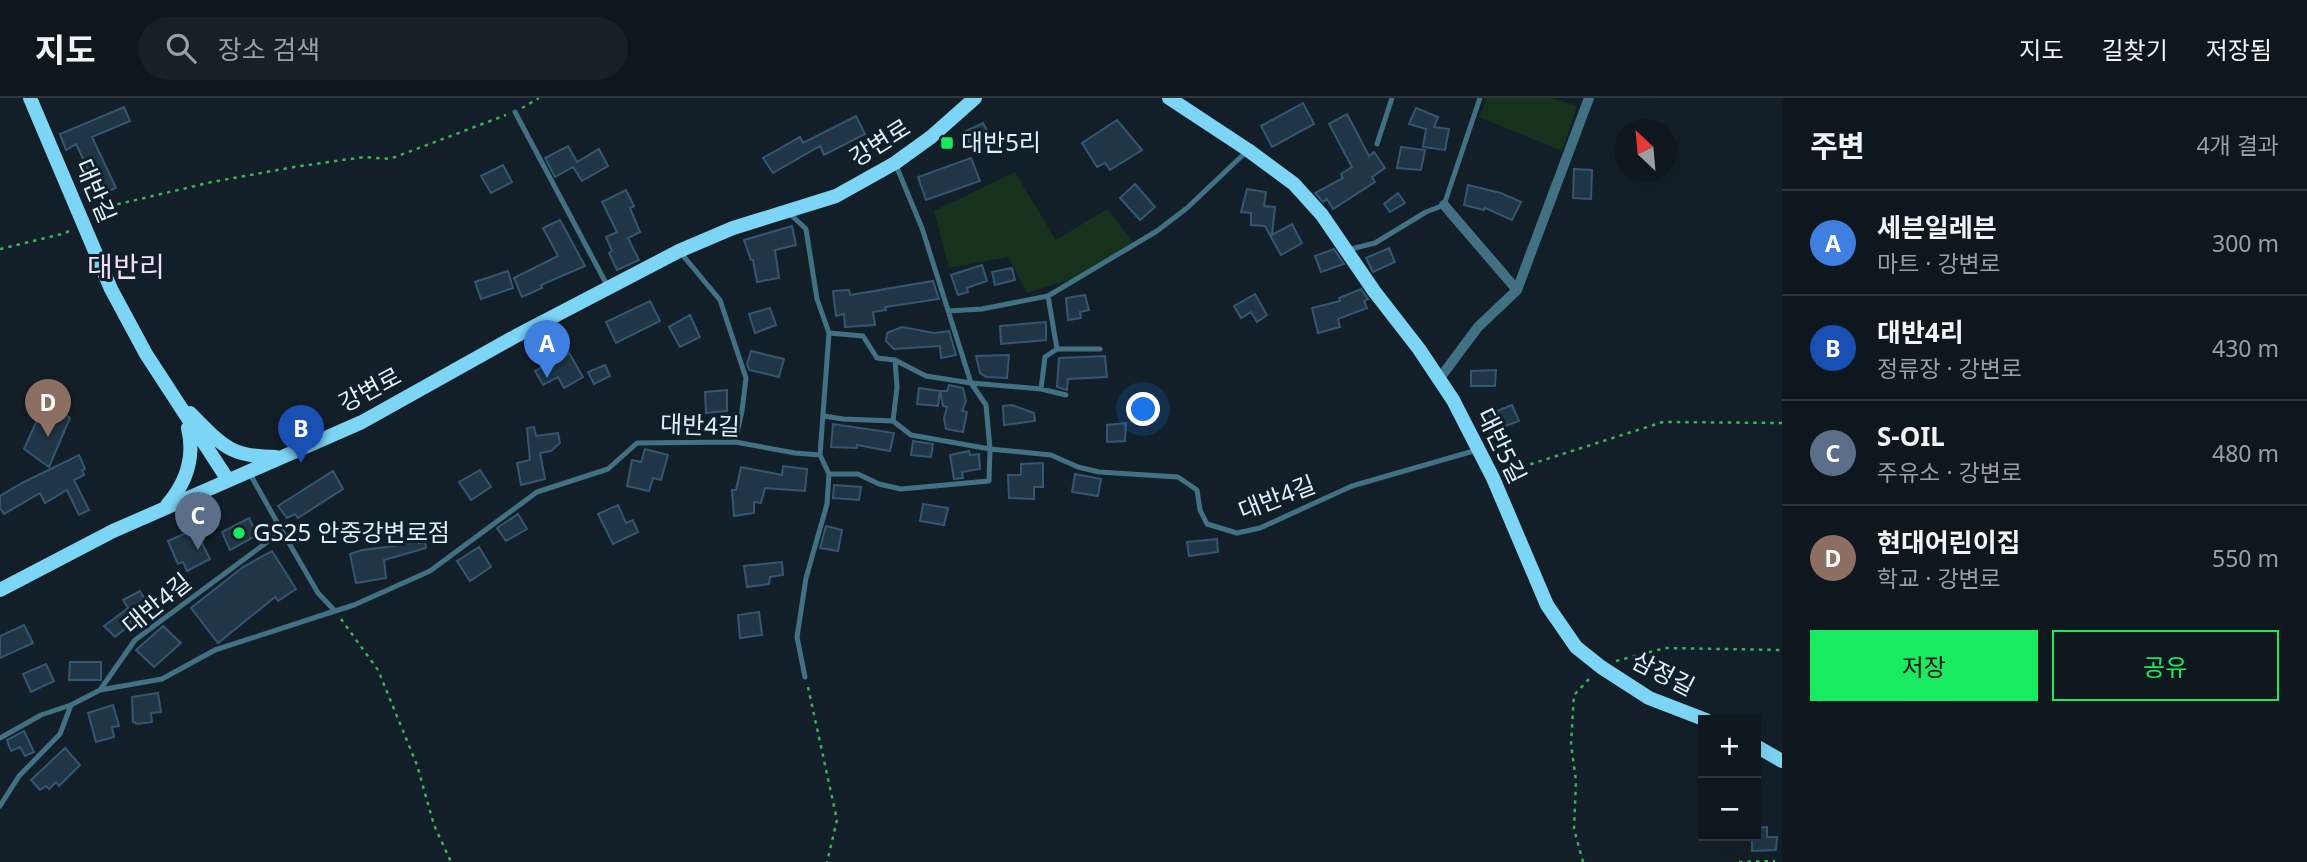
<!DOCTYPE html>
<html lang="ko">
<meta charset="utf-8">
<style>
:root{--surface:#0e171e;--page:#172027;--text:#f1f3f6;--muted:#9b9fa4;--line:#2e363c;--accent:#19eb60}
body{margin:0;font-family:"Noto Sans","Noto Sans KR",sans-serif;background:var(--page);color:var(--text)}
.controls{position:absolute;right:21px;bottom:21px;display:grid;overflow:hidden;border-radius:0px;box-shadow:0 7px 28px #0002}
.controls button{width:63px;height:63px;display:grid;place-items:center;padding:0;border:0;border-bottom:2px solid var(--line);background:var(--surface);color:var(--text);font:35px sans-serif}
.compass{position:absolute;left:1614px;top:21px;width:63px;height:63px;border-radius:50%;background:var(--surface);box-shadow:0 7px 28px #0002;rotate:334deg}
.you{position:absolute;left:1144px;top:312px;width:24px;height:24px;margin:-18px;border:5px solid #fff;border-radius:50%;background:#1a73e8;box-shadow:0 0 0 10px #1a73e833}
.badge{display:grid;place-items:center;width:46px;height:46px;border-radius:50%;background:var(--accent);color:#fff;font-size:23px;font-weight:700}
.pin{position:absolute;translate:-50% -58px;filter:drop-shadow(0 2px 4px #0008)}
.pin::after{content:'';position:absolute;top:37px;width:24px;height:21px;background:inherit;clip-path:polygon(0 0,100% 0,50% 100%)}
.list{margin:0;padding:0;list-style:none}
h2{display:flex;justify-content:space-between;align-items:center;height:91px;margin:0;padding:0 28px;font-size:30px}
h2 small{font-size:23px;font-weight:400;color:var(--muted)}
.list li{display:grid;grid-template-columns:46px 1fr auto;gap:21px;align-items:center;box-sizing:border-box;height:105px;padding:0 28px;border-top:2px solid var(--line)}
.list b{display:block;font-size:26px;white-space:nowrap}
.list p{margin:0;font-size:23px;white-space:nowrap;color:var(--muted)}
.list em{font-size:23px;font-style:normal;color:var(--muted)}
.actions{display:flex;gap:14px;padding:21px 28px}
.actions a{flex:1;padding:16px 0;border:2px solid var(--accent);border-radius:0px;text-align:center;font-size:24px;color:var(--accent)}
.actions .main{background:var(--accent);color:#111}
.icon{flex:none;width:38px;height:38px;fill:none;stroke:currentColor;stroke-width:2;stroke-linecap:round;stroke-linejoin:round}
.map{position:relative;flex:none;width:1782px;height:764px;overflow:hidden}
header{display:flex;align-items:center;gap:42px;box-sizing:border-box;height:98px;padding:0 35px;background:var(--surface);border-bottom:2px solid var(--line)}
header strong{font-size:33px}
nav{display:flex;gap:38px;margin-inline-start:auto;font-size:24px}
.search{width:490px;height:63px;background:var(--page);display:flex;align-items:center;gap:18px;box-sizing:border-box;padding:0 24px;border-radius:38px;color:var(--muted);font-size:26px}
main{display:flex}
aside{flex:1;background:var(--surface)}
.map>svg:first-child{display:block}
.green{fill:#16311c}
.building{fill:#203647;stroke:#345771;stroke-width:2}
.lines{fill:none;stroke-linecap:round;stroke-linejoin:round}
.path{stroke:#3bb150;stroke-width:2.5;stroke-dasharray:3.5 5;stroke-linecap:butt}
.lane{stroke:#427183;stroke-width:5}
.street{stroke:#427183;stroke-width:10}
.secondary{stroke:#7cd5f4;stroke-width:14}
.poi-dot{fill:#19eb60;stroke:#131f28;stroke-width:2.5}
.labels{text-anchor:middle;stroke-width:6;stroke-linejoin:round;paint-order:stroke}
.street-label{font-size:24px;fill:#dcf1fc;stroke:#131f28}
.poi-label{font-size:24px;fill:#dcf1fc;stroke:#131f28;text-anchor:start}
.quarter-label{font-size:28px;fill:#f0defc;stroke:#131f28}
</style>
<header>
<strong>지도</strong>
<div class="search"><svg class="icon" aria-label="search" viewBox="0 0 24 24"><circle cx="10" cy="10" r="6"/><path d="M15 15l6 6"/></svg>장소 검색</div>
<nav><a>지도</a><a>길찾기</a><a>저장됨</a></nav>
</header>
<main>
<div class="map">
<svg width="1782" height="764" viewBox="0 0 1782 764">
<rect width="100%" height="100%" fill="#131f28"/>
<!-- green -->
<path class="green" d="M1487 0H1552L1577 8 1562 53 1479 19Z
M1015 74 1056 142 1107 111 1137 149 1081 178 1027 195 1008 159 949 170 934 113Z"/>
<!-- building -->
<path class="building" d="M1303 5 1314 26 1272 49 1261 28Z
M124 9 130 23 92 39 116 90 100 97 76 46 66 52 60 36Z
M1416 10 1438 19 1434 29 1449 31 1445 52 1423 49 1426 31 1409 26Z
M1347 16 1369 58 1374 54 1385 70 1372 79 1375 84 1333 111 1327 101 1323 104 1315 95 1343 80 1341 76 1352 69 1329 26Z
M856 18 865 36 824 57 820 48 773 75 763 60 800 39 803 45Z
M1117 22 1142 52 1110 72 1105 65 1097 69 1082 45Z
M983 25 993 43 973 52 964 34Z
M568 48 577 64 599 51 608 68 582 83 573 69 555 79 545 60Z
M1401 49 1425 52 1421 72 1397 70Z
M971 60 980 83 926 102 918 79Z
M503 67 512 84 491 95 481 78Z
M1574 71 1592 72 1591 101 1573 100Z
M1135 86 1155 109 1140 122 1120 100Z
M1468 87 1501 95 1521 104 1512 122 1485 110 1484 112 1464 107Z
M1247 91 1266 94 1264 108 1275 109 1272 137 1292 126 1302 145 1281 157 1265 128 1251 127V115L1241 114Z
M626 92 634 108 630 110 640 134 628 140 639 162 617 172 609 155 612 153 606 139 617 134 602 104Z
M1398 95 1405 105 1390 114 1384 106Z
M560 122 585 168 541 187 542 190 522 199 514 180 558 158 543 130Z
M792 128 796 147 775 152 779 180 757 184 753 162H751L744 142Z
M1389 150 1395 164 1373 174 1366 160Z
M1334 151 1344 166 1321 174 1315 158Z
M982 167 987 183 967 190 968 194 958 197 951 177Z
M1012 170 1015 182 995 187 992 174Z
M508 173 513 190 481 201 475 184Z
M933 183 939 201 885 209 886 212 873 214 875 227 845 229 844 216 836 218 833 193 849 192 850 197Z
M1361 191 1368 201 1364 203 1367 210 1338 221 1340 229 1318 235 1312 210 1340 203 1339 200Z
M1255 196 1267 217 1257 224 1251 214 1241 220 1234 208Z
M1085 197 1089 212 1080 214 1081 220 1068 222 1066 200Z
M650 203 660 223 616 245 606 224Z
M770 210 776 227 755 235 749 216Z
M690 217 700 239 680 249 669 229Z
M1046 224V242L1001 246 1000 228Z
M902 229 934 235 949 233 956 257 941 260 940 248 894 251 886 243 887 235Z
M751 253 784 261 779 279 749 272 747 266Z
M569 255 583 279 564 290 558 279 543 287 535 273Z
M1009 257 1007 280 986 279 980 275 976 258Z
M1105 258 1107 279 1068 281 1067 292 1057 289 1059 260Z
M605 267 610 278 594 286 588 274Z
M1496 272 1495 288H1471V273Z
M949 287 963 290 966 303 962 313 967 314 963 334 946 331 944 320 947 309 943 308 940 293H947Z
M919 290 940 293 938 308 917 306Z
M727 292V313L706 315 705 294Z
M1012 307 1034 315 1035 323 1004 327 1003 308Z
M1512 307 1519 323 1495 332 1489 316Z
M63 314 70 320 49 369 24 351 37 322Z
M1126 325 1125 343 1107 344V327Z
M833 326 894 335 890 353 857 347V350L831 349Z
M534 329 536 338 558 335 560 345 551 353 540 355 545 381 521 387 517 365 530 362 527 330Z
M913 343 933 346 931 359 911 357Z
M645 351 668 357 661 382 653 380 649 393 627 388 632 362 641 364Z
M969 353 970 357 979 356 980 371 962 374 963 380 954 381 950 357Z
M79 357 85 371 82 372 84 377 74 382 89 412 79 417 67 392 45 405 40 395 4 416 0 410V398L22 385Z
M1043 365V389H1034V401L1009 400 1008 377H1021V366Z
M783 368 807 371 805 393 765 390 761 405 754 404V415L734 418 732 392H736L741 369 782 377Z
M480 372 491 389 471 402 459 384Z
M333 373 343 391 298 420 295 416 287 420 278 408Z
M1075 376 1101 381 1098 398 1072 394Z
M834 387 861 389 859 402 833 400Z
M923 406 948 410 944 427 920 423Z
M618 407 626 425 633 422 638 434 613 446 598 416Z
M518 416 527 431 506 443 497 430Z
M249 420 257 437 230 452 222 434Z
M826 428 842 432 838 453 820 450Z
M195 431 210 461 187 473 183 464 178 466 168 443Z
M416 437 419 445 425 444 426 450 384 462 386 480 356 485 350 456 362 452 395 448 394 443Z
M1217 441 1218 454 1189 458 1187 444Z
M479 449 491 469 470 483 457 463Z
M272 453 296 491 278 503 275 499 218 545 191 510 243 469Z
M782 464 783 477 770 479 769 486 747 489 744 468Z
M140 493 150 511 129 524 131 526 115 539 104 528 128 510 123 502Z
M759 514 762 537 740 540 738 517Z
M24 527 33 545 0 560V538Z
M163 528 181 545 154 569 136 552Z
M70 564H101V582H69Z
M46 566 54 583 31 594 23 576Z
M158 595 161 614 151 615 152 624 138 626 133 624 132 599Z
M113 607 119 628 112 629 114 639 96 644 88 615Z
M24 633 34 654 25 658 20 649 11 653 7 642Z
M65 650 80 667 59 688 56 684 49 691 46 688 40 692 31 682Z
M1767 729V739H1777L1776 752 1752 753V738H1756V730Z"/>
<g class="lines">
<!-- path -->
<path class="path" d="M522 10 539 0
M94 116 106 109 212 84 294 69 364 59 390 61 506 17
M0 151 66 135 71 131
M1506 374 1663 324 1782 325
M341 521 378 572 417 667 434 727 451 764
M1616 563 1665 550 1782 552
M808 589 837 722 827 764
M1583 764 1574 731 1576 683 1571 646 1574 597 1591 579
M1739 764 1775 763"/>
<!-- lane -->
<path class="lane" d="M515 14 607 187
M1377 46 1392 0
M895 65 922 130 971 285 1041 291 1066 297
M1347 152 1375 145 1426 114 1444 107 1480 0
M680 154 720 202 746 280 742 313 735 344
M1048 198 1057 251H1100
M948 213 982 211 1048 198 1157 133 1187 110 1246 54
M1041 291 1045 259 1057 251
M824 318 843 321 893 323 911 337 990 351 986 307 971 285 926 278 895 262 877 260 863 238 829 235
M893 323 897 289 895 262
M829 376H858L879 386 901 391 989 383 990 351 1051 357 1078 369 1099 374 1178 379 1197 392 1200 412 1207 426 1237 435 1260 430 1352 388 1477 352
M335 513 354 507 430 473 537 394 608 371 637 345 735 344 795 355 820 357 829 235 817 201 806 131 789 115
M805 579 797 539 806 480 827 406 829 376 820 357
M100 592 162 581 215 552 335 513 318 495 282 433
M71 607 100 592 135 542 282 433 250 376
M0 640 41 617 71 607 60 636 19 678 0 708"/>
<!-- street -->
<path class="street" d="M1444 107 1517 192 1589 0
M1440 280 1478 229 1517 192"/>
<!-- secondary -->
<path class="secondary" d="M30 0 111 191 146 256 228 382
M1169 0 1248 52 1294 86 1322 117 1374 193 1419 251 1453 302 1493 380 1547 507 1576 549 1601 569 1649 600 1706 622
M190 315C222 347 229 359 276 359
M167 407C187 384 195 359 188 330
M0 492 113 433 362 324 516 238 679 153 733 130 836 98 895 65 931 39 975 0
M1756 648 1782 663"/>
</g>
<!-- markers -->
<g class="poi-dot">
<rect x="940" y="38" width="14" height="14" rx="3.5"/>
<circle cx="239" cy="435" r="7"/>
</g>
<g class="labels">
<!-- street labels -->
<g class="street-label">
<text transform="translate(880 45) rotate(-32)" y="8">강변로</text>
<text transform="translate(95 93) rotate(67)" y="8">대반길</text>
<text transform="translate(370 292) rotate(-28)" y="8">강변로</text>
<text transform="translate(700 328) rotate(2)" y="8">대반4길</text>
<text transform="translate(1501 348) rotate(64)" y="8">대반5길</text>
<text transform="translate(1277 400) rotate(-21)" y="8">대반4길</text>
<text transform="translate(157 506) rotate(-39)" y="8">대반4길</text>
<text transform="translate(1663 576) rotate(27)" y="8">삼정길</text>
</g>
<!-- poi labels -->
<g class="poi-label">
<text x="961" y="53">대반5리</text>
<text x="253" y="443">GS25 안중강변로점</text>
</g>
<!-- quarter labels -->
<g class="quarter-label">
<text x="126" y="179">대반리</text>
</g>
</g>
</svg>
<div class="controls">
<button>+</button>
<button>−</button>
</div>
<svg class="compass" viewBox="-18 -18 36 36"><path d="M0-13l5 13h-10z" fill="#e53935"/><path d="M0 13l5-13h-10z" fill="#9b9fa4"/></svg>
<div class="you"></div>
<div class="pin badge" style="left:547px;top:280px;background:#3f7fe0">A</div>
<div class="pin badge" style="left:301px;top:365px;background:#1a4fb4">B</div>
<div class="pin badge" style="left:198px;top:452px;background:#5c6f8a">C</div>
<div class="pin badge" style="left:48px;top:339px;background:#8d6e63">D</div>
</div>
<aside>
<h2>주변<small>4개 결과</small></h2>
<ul class="list">
<li><span class="badge" style="background:#3f7fe0">A</span><div><b>세븐일레븐</b><p>마트 · 강변로</p></div><em>300 m</em></li>
<li><span class="badge" style="background:#1a4fb4">B</span><div><b>대반4리</b><p>정류장 · 강변로</p></div><em>430 m</em></li>
<li><span class="badge" style="background:#5c6f8a">C</span><div><b>S-OIL</b><p>주유소 · 강변로</p></div><em>480 m</em></li>
<li><span class="badge" style="background:#8d6e63">D</span><div><b>현대어린이집</b><p>학교 · 강변로</p></div><em>550 m</em></li>
</ul>
<div class="actions"><a class="main">저장</a><a>공유</a></div>
</aside>
</main>
